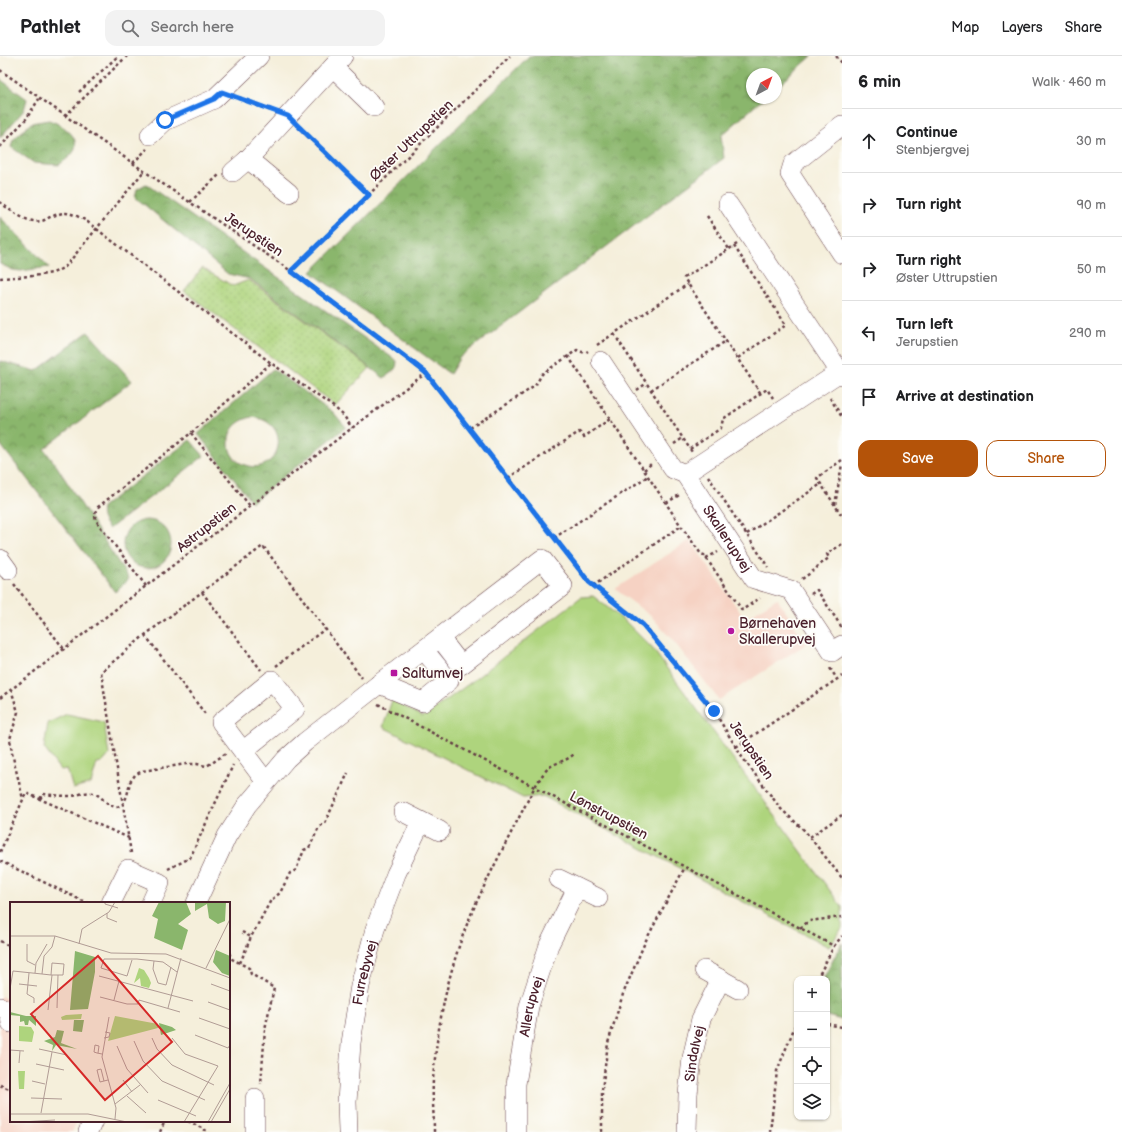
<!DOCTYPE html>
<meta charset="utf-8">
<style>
:root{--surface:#fff;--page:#f2f2f2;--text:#202124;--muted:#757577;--line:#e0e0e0;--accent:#b45309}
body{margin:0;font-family:"Balsamiq Sans",sans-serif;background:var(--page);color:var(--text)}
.controls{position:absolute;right:12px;bottom:12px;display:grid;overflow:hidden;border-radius:8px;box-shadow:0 1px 3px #0004}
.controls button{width:36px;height:36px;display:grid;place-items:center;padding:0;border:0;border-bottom:1px solid var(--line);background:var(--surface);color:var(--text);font:20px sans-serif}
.compass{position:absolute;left:746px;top:12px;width:36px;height:36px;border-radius:50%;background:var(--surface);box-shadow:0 1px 3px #0004;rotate:41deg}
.stop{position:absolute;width:12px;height:12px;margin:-9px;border:3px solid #1a73e8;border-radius:50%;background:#fff}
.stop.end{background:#1a73e8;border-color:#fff;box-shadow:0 1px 4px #0008}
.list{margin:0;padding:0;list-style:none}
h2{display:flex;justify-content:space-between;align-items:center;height:52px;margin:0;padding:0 16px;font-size:17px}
h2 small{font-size:13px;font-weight:400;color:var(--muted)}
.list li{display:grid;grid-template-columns:26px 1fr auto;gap:12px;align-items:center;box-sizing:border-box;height:64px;padding:0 16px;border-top:1px solid var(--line)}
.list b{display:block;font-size:15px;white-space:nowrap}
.list p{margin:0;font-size:13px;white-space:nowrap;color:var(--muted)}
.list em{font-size:13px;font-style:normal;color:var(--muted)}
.actions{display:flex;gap:8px;padding:12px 16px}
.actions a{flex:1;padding:9px 0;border:1px solid var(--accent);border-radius:12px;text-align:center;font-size:14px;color:var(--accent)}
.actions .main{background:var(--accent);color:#fff}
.icon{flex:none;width:22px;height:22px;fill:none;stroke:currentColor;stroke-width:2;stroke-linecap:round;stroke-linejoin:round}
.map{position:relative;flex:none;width:842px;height:1076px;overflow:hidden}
header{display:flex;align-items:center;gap:24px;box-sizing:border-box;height:56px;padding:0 20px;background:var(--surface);border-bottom:1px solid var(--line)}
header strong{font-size:19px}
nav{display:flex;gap:22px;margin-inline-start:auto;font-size:14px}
.search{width:280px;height:36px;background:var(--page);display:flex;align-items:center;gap:10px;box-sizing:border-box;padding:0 14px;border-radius:12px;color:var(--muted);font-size:15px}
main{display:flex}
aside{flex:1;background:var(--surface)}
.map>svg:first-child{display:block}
.built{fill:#f6d2c3}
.grass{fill:url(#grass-dots);stroke:#7c7a54}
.forest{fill:url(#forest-crowns);stroke:#6a6a4c;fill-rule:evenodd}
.park{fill:#aed47d;stroke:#7c7a54}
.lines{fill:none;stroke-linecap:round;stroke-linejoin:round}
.minor-casing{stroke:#643e45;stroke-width:20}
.path{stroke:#643e45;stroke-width:2.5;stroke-dasharray:3 3;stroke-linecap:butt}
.minor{stroke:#fff;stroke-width:19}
.route{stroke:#1a73e8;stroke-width:5}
.poi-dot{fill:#b5179e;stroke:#fdfcf7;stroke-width:1.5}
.labels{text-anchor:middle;stroke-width:3.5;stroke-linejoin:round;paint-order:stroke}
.street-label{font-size:14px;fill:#4a1f2b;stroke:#fdfcf7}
.poi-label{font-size:14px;fill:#4a1f2b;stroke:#fdfcf7;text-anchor:start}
.inset-road{fill:none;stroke:#b19c95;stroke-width:1}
.view{fill:#d62828;fill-opacity:0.15;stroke:#d62828;stroke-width:2}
.inset-edge{fill:none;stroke:#4a1f2b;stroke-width:2}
</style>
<header>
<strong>Pathlet</strong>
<div class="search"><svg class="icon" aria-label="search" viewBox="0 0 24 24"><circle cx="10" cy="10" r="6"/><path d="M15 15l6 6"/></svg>Search here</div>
<nav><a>Map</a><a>Layers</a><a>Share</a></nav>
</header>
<main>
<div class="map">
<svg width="842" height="1076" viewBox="0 0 842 1076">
<defs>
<pattern id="grass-dots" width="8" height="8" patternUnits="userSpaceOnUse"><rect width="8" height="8" fill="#aed47d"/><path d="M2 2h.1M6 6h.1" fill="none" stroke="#97b66c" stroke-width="1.8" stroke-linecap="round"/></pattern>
<pattern id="forest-crowns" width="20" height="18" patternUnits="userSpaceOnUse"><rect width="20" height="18" fill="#8ab66c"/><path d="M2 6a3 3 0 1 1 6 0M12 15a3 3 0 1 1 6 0" fill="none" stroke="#739359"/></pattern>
</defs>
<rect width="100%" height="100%" fill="#fdfcf7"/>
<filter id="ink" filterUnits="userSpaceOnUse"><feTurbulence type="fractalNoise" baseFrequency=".025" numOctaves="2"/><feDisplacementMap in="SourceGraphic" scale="8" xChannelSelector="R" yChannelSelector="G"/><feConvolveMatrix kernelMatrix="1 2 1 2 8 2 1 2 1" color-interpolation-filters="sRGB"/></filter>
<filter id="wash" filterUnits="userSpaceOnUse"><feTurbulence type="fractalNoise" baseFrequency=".012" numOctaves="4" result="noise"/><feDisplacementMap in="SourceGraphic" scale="16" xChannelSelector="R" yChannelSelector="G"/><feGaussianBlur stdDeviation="0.9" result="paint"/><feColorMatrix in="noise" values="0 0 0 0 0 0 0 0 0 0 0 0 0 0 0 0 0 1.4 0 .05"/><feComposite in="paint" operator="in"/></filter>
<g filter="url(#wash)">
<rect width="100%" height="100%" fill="#f5efdb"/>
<!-- built -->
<path class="built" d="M690 484 745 563 777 542 806 588 719 644 679 592 652 561 615 533Z
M0 940 11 945V1065H77L72 1076H0Z"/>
<!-- grass -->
<path class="grass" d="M202 212 233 230 249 224 370 312 335 349 184 235Z"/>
<!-- forest -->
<path class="forest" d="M529 0H812L776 32V18H752V42H764L721 80 724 102 460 301 450 318 311 216Z
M0 23 27 43 24 54 0 82Z
M49 64C60 68 79 78 75 93 73 99 64 105 59 109L34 107 11 91 13 84 31 67Z
M146 128 397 305 396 313 384 322 250 223 228 218 135 141 137 133Z
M0 161 49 211 21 215 13 214 0 208Z
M88 276 132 325 44 393 56 409 129 523 115 536 0 388V305L36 315Z
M273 313 333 356 346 371 252 446 198 378ZM253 361C296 368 278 421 245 409 238 407 232 401 230 394 225 376 236 364 253 361Z
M190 384 204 400 109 473C103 465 100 461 102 451Z
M123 488a24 24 0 1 1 48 0a24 24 0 1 1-48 0Z
M842 887V964L827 960V923H823Z"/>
<!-- park -->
<path class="park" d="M593 540 626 566 652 592 842 851V872L829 891 543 740 523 742 383 671 392 644 423 661 470 627 581 541Z
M67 658 104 666 109 699 103 706 97 707 91 728 73 733 67 713 60 714 44 692 48 667Z"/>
</g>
<g filter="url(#ink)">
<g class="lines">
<!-- minor casing -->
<g class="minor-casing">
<g id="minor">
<path d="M333 11 374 51"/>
<path d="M842 69 793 108 790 118 842 198"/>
<path d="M150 79 165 65 214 43 259 0"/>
<path d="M248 103 289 137"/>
<path d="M233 116 248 103 343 0"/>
<path d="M728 148 842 319"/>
<path id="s1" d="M601 305 673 413 685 418 754 523 791 534 832 596 842 589"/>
<path d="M685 418 840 316"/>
<path d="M0 503 8 514"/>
<path d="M379 628 423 646 449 625 424 594"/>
<path d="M243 695 295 653 272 624 221 666 266 726"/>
<path d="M403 756 440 775"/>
<path d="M559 823 598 842"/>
<path d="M111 847 128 813 160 827 151 847"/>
<path d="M196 847 227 780 247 749 286 703 305 686 379 628 542 503 563 530 461 609 440 582"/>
<path d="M704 914 738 933"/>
<path d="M0 951 9 955 11 967"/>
<path d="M255 1042V1076"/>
<path d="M88 1076 93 1065"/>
<path id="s2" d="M348 1076 347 1046 351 987 360 930 375 873 396 818 421 766"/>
<path id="s3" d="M516 1076V1028L529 950 549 889 577 832"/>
<path id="s4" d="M687 1076 688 1038 692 1002 701 963 721 923"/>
</g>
</g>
<!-- path -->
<path class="path" d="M836 0 842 7
M0 14 144 115 291 215 412 306 426 317 589 526 643 569 714 655 742 701 781 753 805 775 842 822
M79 36 118 0
M239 42 271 54
M65 60 127 0
M299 71 369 139
M0 91 26 63 39 43
M133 107 147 93
M0 146C11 155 27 168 42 165 46 164 49 161 53 160 68 154 72 158 85 164L271 307 335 352 344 360 352 372
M190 146 219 119
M707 160 729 193
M737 188 684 222 761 338
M734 190 786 269
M291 215 510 0
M0 222 33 220 53 217 65 211 144 115
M614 278 692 396
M597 289 688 228
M568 300 681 470 701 498 704 499 742 554 760 542
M738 302 786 269
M637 334 647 327
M651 334 726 285
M830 342 842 361
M470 372 535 330 542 318 577 294 585 297 588 295
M191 377 250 450
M674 388 683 382
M690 393 721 372 723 363 767 333 773 342
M842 404 817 422 842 460
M644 414 651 408
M708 420 768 511
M508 422 579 376 584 381 610 363
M666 447 681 438
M835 449 842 408
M747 478 821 428
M554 482 648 420
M706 502 718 496
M802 523 816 513 818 510 829 502 827 498 842 488
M14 528 64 593
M146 530 99 469C95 462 93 458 98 451L191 377 271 307
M593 530 681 470
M202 536 261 614
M811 538 817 534 841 570 842 569
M145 579 206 659
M276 610 325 573
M830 612 837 623
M11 633 18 656 10 683 12 697 23 743
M0 642 146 530 352 372 426 317
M378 648 834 890 842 880
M736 691 842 620
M40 743 43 738C53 739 62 740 72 740 79 739 86 735 93 737 103 740 106 750 117 751L123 748 127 740 130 726 135 719 142 715 186 708H197L206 710 212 707 226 697
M810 781 842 759
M0 796 26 737 129 782
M131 797 101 616 145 579 263 490 362 622
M0 805 87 847
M168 813 190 802 233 709
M800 872 809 865 842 861
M242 876 251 881 271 844 280 837 290 817 296 814 304 794 309 792 319 771 325 767 348 717
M0 885 11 891
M229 897 232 903 249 912 251 918 274 932 265 973 261 1028
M240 907 251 881
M817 923 834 890
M827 968 842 971
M0 1029 11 1034
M188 1065 209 1076
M160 1076 165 1065
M434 1076C434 1059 432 1041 433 1024 437 968 450 906 473 854 492 812 514 772 534 732 540 723 544 714 553 709 561 705 568 704 574 698
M602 1076V1034L608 987 623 938 645 886 685 811
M770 1076 777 1015 797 965"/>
<!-- minor -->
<use href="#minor" class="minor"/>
</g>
</g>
<g class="lines" filter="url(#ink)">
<!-- route -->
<path class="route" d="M165 64 214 43 222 36 288 60 369 139 291 215 412 306 426 317 589 526 643 569 714 655"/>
</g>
<!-- markers -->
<g class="poi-dot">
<circle cx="731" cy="575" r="4"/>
<rect x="390" y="613" width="8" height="8" rx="2"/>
</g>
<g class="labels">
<!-- street labels -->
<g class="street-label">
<text transform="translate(411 84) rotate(-44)" y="5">Øster Uttrupstien</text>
<text transform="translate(254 178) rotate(34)" y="5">Jerupstien</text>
<text transform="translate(206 471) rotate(-38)" y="5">Astrupstien</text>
<text dy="5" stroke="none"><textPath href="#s1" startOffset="220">Skallerupvej</textPath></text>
<text transform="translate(752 694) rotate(56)" y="5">Jerupstien</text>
<text transform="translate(609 759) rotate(28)" y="5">Lønstrupstien</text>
<text dy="5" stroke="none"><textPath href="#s2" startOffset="161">Furrebyvej</textPath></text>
<text dy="5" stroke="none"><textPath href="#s3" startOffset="127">Allerupvej</textPath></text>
<text dy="5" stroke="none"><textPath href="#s4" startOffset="79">Sindalvej</textPath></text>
</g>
<!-- poi labels -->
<g class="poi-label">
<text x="739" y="572">Børnehaven<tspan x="739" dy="16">Skallerupvej</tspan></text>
<text x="402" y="622">Saltumvej</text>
</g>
</g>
<!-- overview -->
<g transform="translate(10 846)">
<rect width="220" height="220" fill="#f5efdb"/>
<path d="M72 112 71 117 52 118 51 115 56 113Z" fill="#aed47d"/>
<path d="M149 0H176L181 12 168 22 178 28 172 48 144 36 148 17 142 14ZM185 0H216L215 19 208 22 199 16 197 2 185 9ZM206 48 220 54V74L212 71 203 60ZM65 49 85 55V70L78 107 60 108ZM0 110 16 114H26V124L19 118 18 123H15L14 119 10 120V114L0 113ZM64 118H74L72 130 63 129ZM149 121 162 125 166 128 151 133ZM47 128 54 129 51 141 67 147 46 143 42 149 43 143 34 139 45 135Z" fill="#8ab66c"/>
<path d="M129 66 134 68 139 76 141 81 139 86 131 84 130 76 124 81ZM105 114 148 122V126L98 139ZM9 124 21 125 24 130 22 140 9 139ZM8 169H15L14 187H9Z" fill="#aed47d"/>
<path class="inset-road" d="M95 0V2L108 6M97 11V16L107 20M0 34H45L101 51 156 52 220 76M17 42V59L25 63M69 42 72 27 99 10 105 0M122 58 117 74 91 66 94 57H127L153 60 167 70M144 59 143 67 148 81 156 83 161 65M196 66 220 17M19 71 17 92 24 96V101M25 71 26 61 37 42M32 72 41 73H53L54 62 42 61 41 73M89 74 183 99M9 82 27 84M201 82 220 89M0 87 3 69 32 72 34 54 42 45 45 34M90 95 117 102H128L129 98 170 110M104 98 109 79M198 100 220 108M47 106 48 73M158 106 171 56M38 108 42 73M99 115 92 155 106 206 105 217M189 116 220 127M185 133 218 146 220 143M94 136 99 135 100 131 95 130M142 136 147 147 162 163 204 183M162 136 175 152 208 164 174 220M124 139 133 159 152 179 195 198M107 144 117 167 138 191M29 147 57 153M0 148 14 149M88 151 89 144 85 143 84 150 87 151 92 152M9 161 10 149M26 162 54 168M113 178 122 190M22 179 35 182M94 179 91 167 87 168 90 180 98 178M117 194 136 211M21 196 52 197M148 198 186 214M105 202 130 183M31 211 42 150M0 212H78L117 220M11 220 45 218M198 220 220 181M201 220 220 187"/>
<path class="view" d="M88 54 162 140 95 198 21 112Z"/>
<rect width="220" height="220" class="inset-edge"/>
</g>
</svg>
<div class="controls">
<button>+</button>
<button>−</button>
<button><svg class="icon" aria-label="locate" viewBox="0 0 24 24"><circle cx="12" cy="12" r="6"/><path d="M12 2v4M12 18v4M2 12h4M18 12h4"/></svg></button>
<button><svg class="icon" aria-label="layers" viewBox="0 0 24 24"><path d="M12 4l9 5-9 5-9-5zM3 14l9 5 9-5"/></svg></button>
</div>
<svg class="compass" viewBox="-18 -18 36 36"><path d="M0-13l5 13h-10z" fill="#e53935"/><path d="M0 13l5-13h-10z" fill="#757577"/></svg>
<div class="stop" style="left:165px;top:64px"></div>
<div class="stop end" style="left:714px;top:655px"></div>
</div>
<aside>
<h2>6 min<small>Walk · 460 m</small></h2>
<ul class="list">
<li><svg class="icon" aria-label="ahead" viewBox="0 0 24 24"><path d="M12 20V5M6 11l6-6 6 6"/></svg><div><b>Continue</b><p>Stenbjergvej</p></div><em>30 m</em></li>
<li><svg class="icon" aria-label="right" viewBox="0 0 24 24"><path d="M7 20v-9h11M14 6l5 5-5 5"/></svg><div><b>Turn right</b></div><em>90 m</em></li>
<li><svg class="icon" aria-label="right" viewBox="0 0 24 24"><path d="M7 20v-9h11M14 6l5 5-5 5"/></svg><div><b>Turn right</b><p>Øster Uttrupstien</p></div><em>50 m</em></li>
<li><svg class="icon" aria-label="left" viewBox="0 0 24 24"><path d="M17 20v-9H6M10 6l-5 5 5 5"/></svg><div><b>Turn left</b><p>Jerupstien</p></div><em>290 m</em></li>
<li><svg class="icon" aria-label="arrive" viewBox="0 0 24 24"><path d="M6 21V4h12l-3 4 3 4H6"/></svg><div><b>Arrive at destination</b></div></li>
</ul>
<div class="actions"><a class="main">Save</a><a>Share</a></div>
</aside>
</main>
